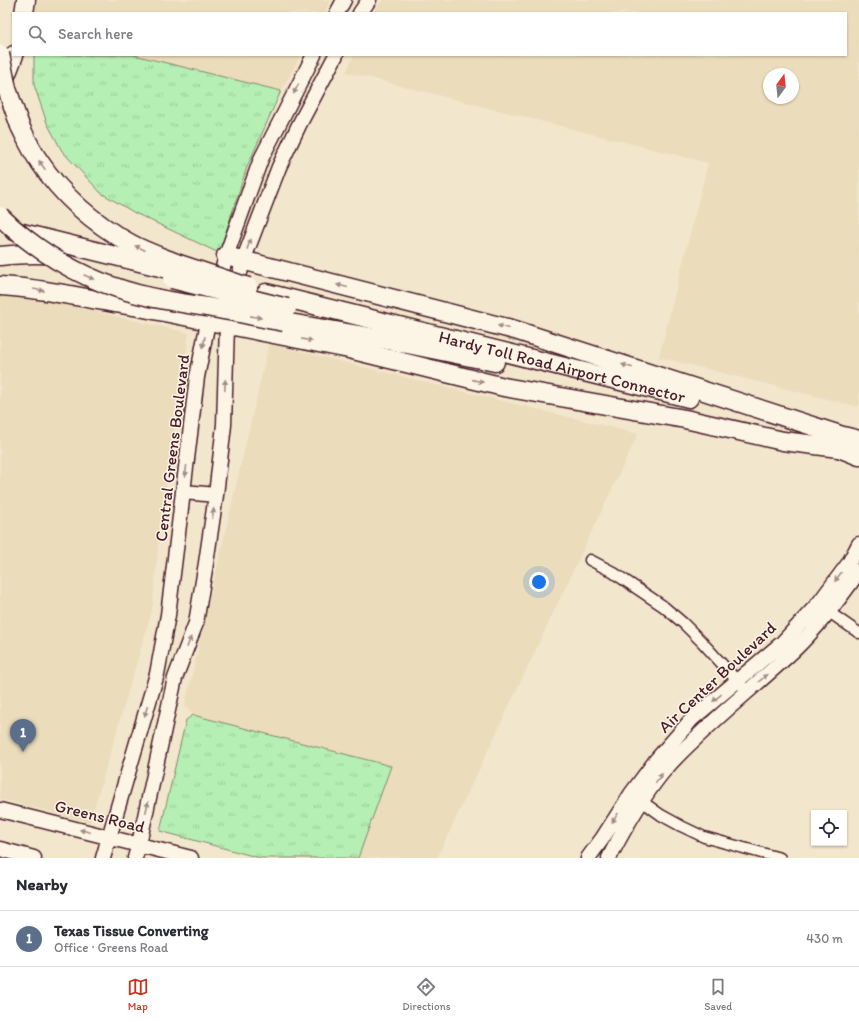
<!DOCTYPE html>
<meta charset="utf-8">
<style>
:root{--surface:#fff;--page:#f7f7f7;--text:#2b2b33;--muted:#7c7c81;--line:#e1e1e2;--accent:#c8321e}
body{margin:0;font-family:Itim,sans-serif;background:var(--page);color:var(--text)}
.controls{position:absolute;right:12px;bottom:12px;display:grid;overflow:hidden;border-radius:0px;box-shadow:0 1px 3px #0004}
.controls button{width:36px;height:36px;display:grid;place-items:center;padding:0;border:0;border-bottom:1px solid var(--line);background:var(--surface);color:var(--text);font:20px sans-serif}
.compass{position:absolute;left:763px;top:68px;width:36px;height:36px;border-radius:50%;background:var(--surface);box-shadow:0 1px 3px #0004;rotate:15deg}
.you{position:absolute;left:539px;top:582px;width:14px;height:14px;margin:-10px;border:3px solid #fff;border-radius:50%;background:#1a73e8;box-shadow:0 0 0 6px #1a73e833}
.badge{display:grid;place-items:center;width:26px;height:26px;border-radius:50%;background:var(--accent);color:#fff;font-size:13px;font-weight:700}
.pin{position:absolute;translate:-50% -33px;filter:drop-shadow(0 1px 2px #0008)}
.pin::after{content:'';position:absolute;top:21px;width:14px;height:12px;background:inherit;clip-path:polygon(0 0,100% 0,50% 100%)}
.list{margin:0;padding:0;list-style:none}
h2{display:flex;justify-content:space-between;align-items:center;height:52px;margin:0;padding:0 16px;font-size:17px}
h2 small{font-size:13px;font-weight:400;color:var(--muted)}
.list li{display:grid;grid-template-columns:26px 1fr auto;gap:12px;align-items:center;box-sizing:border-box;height:56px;padding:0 16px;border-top:1px solid var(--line)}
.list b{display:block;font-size:15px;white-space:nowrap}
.list p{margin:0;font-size:13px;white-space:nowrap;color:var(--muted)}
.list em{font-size:13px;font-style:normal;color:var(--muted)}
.icon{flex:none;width:22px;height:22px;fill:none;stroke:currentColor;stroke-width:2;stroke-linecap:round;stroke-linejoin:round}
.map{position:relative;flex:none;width:859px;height:858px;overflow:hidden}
.search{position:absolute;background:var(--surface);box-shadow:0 1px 3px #0004;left:12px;right:12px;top:12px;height:44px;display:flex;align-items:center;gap:10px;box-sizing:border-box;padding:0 14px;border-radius:0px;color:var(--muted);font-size:15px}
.sheet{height:108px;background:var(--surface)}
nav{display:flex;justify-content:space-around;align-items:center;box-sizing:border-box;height:56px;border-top:1px solid var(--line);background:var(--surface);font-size:11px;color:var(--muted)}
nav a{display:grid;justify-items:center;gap:2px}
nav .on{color:var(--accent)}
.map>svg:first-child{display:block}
.built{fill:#ebdcbb;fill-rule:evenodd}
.grass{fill:url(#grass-tufts);stroke:#80876f}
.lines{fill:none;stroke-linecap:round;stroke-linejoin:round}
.street-casing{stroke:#4a1f2b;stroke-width:13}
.secondary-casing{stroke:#4a1f2b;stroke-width:17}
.highway-casing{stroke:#4a1f2b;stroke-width:21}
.street{stroke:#fcf5e5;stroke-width:10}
.secondary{stroke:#fcf5e5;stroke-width:14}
.highway{stroke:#fcf5e5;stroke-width:18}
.highway-bridge-casing{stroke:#4a1f2b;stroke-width:21;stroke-linecap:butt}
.highway-bridge{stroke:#fcf5e5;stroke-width:18}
.oneway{fill:#a38a88}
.labels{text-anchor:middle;stroke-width:3;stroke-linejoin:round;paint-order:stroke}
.street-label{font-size:17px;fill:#4a1f2b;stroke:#fcf5e5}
</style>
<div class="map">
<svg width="859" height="858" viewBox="0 0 859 858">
<defs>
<pattern id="grass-tufts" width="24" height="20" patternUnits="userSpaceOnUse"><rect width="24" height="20" fill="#b5efb3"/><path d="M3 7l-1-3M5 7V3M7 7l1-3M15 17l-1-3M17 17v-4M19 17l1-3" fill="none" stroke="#9dcc9a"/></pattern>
</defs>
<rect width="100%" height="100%" fill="#f2e6cc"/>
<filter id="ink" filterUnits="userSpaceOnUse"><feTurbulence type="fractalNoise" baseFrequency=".025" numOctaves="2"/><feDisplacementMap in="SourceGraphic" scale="8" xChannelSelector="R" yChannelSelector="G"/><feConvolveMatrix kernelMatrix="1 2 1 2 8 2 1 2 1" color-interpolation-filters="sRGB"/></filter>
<g filter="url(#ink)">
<!-- built -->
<path class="built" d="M37 0H331L324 13H35Z
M382 0H859V407L659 357 708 163 346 72 354 55H846V13H374L376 8ZM769 74H793V98H769Z
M134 55H301L281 91Z
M0 296 53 302 189 333 161 519 152 610 90 822 0 799Z
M269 344 638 434 437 858H358L391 766 193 715 185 705Z"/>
<!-- grass -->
<path class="grass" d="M34 55H134L281 91 247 167 219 253 135 213 101 193 62 151 47 123 34 85Z
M193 715 391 766 358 858H260L160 831 186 720Z"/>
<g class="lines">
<!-- street casing -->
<g class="street-casing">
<path id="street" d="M590 560 611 571 663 606 683 623 702 642 742 686
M825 609 829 612 859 633
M636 797 661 815 681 826 704 837 780 858"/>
</g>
<!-- secondary casing -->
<g class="secondary-casing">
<path id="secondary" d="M337 13 344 0
M360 13 369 0
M218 286 226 256 261 159 314 55
M235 293 243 261 279 167 299 125 336 55
M184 492 216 495
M0 810 191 858
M0 849 34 858
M103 858 157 674 168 615 197 377 210 312
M135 858 139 844 175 678 196 623 206 563 216 495 224 425 227 325 230 315
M588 858 602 839 631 794 657 759 692 719 782 643 819 603 849 563 859 544
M609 858C624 829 641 799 662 773 672 761 684 749 696 738 727 708 761 681 793 651 818 627 839 600 859 571"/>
</g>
<!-- highway casing -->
<g class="highway-casing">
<g id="highway">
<path d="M24 13 26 0"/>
<path d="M2 86 14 55"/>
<path d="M20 126C26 138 31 150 39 161 63 197 93 223 131 244 146 252 161 257 176 263"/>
<path d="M14 231 164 268"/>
<path d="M0 256C19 254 37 253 55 255"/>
<path d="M226 256 515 330 837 434"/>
<path d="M0 286C45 288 90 300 134 306L349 349 504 387 685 419 783 441 839 448"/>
<path id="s1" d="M266 293 689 398"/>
<path d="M284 322 393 341 495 362"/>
<path d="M827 432 859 440"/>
<path d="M828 445 839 448 859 456"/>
</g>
</g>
<!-- street -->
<use href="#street" class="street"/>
<!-- secondary -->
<use href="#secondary" class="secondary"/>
<!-- highway -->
<use href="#highway" class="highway"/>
<!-- highway-bridge casing -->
<g class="highway-bridge-casing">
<path id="highway-bridge" d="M0 54 7 89 20 126
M0 216C8 224 16 231 25 238 62 267 104 287 150 297 172 302 195 305 218 309 240 313 262 318 284 322
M176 263 248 287
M172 279 287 308"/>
</g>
<!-- highway-bridge -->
<use href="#highway-bridge" class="highway-bridge"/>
</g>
<!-- one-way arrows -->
<defs><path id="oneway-solid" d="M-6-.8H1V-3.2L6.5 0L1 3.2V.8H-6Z"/></defs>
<g class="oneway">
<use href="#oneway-solid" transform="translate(296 89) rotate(117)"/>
<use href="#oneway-solid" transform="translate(42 165) rotate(-125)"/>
<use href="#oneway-solid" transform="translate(249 244) rotate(-69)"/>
<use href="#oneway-solid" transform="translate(140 248) rotate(-156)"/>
<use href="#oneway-solid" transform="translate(89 277) rotate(23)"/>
<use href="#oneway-solid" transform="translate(342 286) rotate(-166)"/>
<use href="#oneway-solid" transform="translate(39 290) rotate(10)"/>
<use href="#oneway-solid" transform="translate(256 317) rotate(11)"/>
<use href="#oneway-solid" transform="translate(503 327) rotate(-165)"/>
<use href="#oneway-solid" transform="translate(307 340) rotate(11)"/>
<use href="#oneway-solid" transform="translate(204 342) rotate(101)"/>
<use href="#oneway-solid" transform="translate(627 366) rotate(-162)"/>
<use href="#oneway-solid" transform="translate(478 381) rotate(13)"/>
<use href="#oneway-solid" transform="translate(225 385) rotate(-88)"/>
<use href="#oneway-solid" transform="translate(186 471) rotate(96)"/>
<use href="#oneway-solid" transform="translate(213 514) rotate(-82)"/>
<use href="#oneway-solid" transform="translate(838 577) rotate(126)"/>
<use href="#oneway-solid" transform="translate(189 642) rotate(-70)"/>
<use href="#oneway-solid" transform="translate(763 678) rotate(-42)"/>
<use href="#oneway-solid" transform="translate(717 698) rotate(140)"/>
<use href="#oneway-solid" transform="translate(146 711) rotate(106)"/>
<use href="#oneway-solid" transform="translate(659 778) rotate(-53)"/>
<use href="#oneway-solid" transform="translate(147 807) rotate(-77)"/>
<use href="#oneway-solid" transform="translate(615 818) rotate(123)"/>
<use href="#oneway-solid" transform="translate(85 831) rotate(-166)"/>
</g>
</g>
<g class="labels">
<!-- street labels -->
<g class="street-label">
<text dy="6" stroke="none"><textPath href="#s1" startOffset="305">Hardy Toll Road Airport Connector</textPath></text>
<text transform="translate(172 448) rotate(-83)" y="6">Central Greens Boulevard</text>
<text transform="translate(717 677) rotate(-43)" y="6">Air Center Boulevard</text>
<text transform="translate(100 816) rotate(14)" y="6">Greens Road</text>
</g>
</g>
</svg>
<div class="controls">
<button><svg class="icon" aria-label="locate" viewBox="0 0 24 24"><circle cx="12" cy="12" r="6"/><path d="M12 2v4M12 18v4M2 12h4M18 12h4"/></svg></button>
</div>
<svg class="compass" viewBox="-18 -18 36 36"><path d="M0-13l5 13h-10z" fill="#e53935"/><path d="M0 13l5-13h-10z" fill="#7c7c81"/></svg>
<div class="you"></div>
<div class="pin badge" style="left:23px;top:752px;background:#5c6f8a">1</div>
<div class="search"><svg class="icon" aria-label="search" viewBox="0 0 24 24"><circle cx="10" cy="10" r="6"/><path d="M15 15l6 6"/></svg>Search here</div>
</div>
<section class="sheet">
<h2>Nearby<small></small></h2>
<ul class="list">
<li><span class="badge" style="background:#5c6f8a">1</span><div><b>Texas Tissue Converting</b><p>Office · Greens Road</p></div><em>430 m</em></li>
</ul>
</section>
<nav>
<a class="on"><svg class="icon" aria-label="map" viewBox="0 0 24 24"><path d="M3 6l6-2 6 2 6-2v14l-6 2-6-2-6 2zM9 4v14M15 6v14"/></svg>Map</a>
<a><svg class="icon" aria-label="directions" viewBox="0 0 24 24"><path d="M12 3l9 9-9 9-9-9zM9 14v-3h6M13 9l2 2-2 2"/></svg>Directions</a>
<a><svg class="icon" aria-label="saved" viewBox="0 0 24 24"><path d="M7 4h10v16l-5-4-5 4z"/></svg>Saved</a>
</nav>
